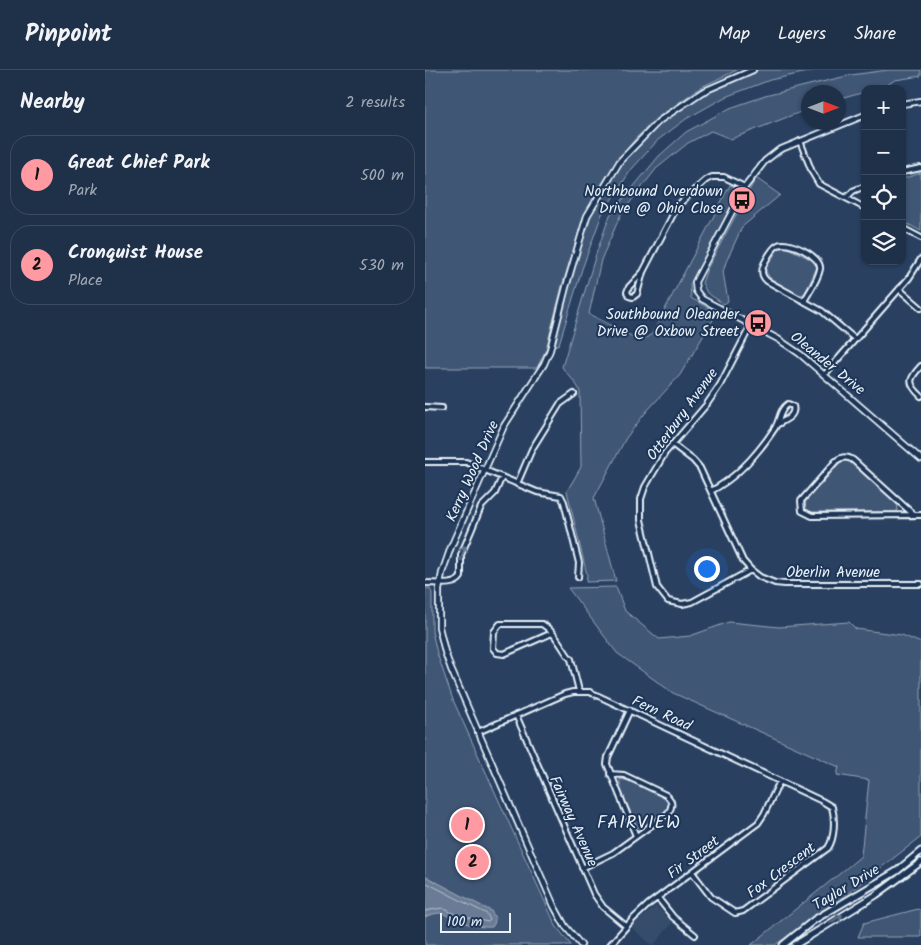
<!DOCTYPE html>
<meta charset="utf-8">
<style>
:root{--surface:#1f3049;--page:#2c3c53;--text:#f1f3f6;--muted:#a1a9b4;--line:#3c4b61;--accent:#ff9aa2}
body{margin:0;font-family:Kalam,sans-serif;background:var(--page);color:var(--text)}
.controls{position:absolute;right:15px;top:15px;display:grid;overflow:hidden;border-radius:10px;box-shadow:0 1px 4px #0004}
.controls button{width:45px;height:45px;display:grid;place-items:center;padding:0;border:0;border-bottom:1px solid var(--line);background:var(--surface);color:var(--text);font:25px sans-serif}
.compass{position:absolute;left:376px;top:15px;width:45px;height:45px;border-radius:50%;background:var(--surface);box-shadow:0 1px 4px #0004;rotate:90deg}
.scale{position:absolute;left:15px;bottom:12px;width:71px;box-sizing:border-box;padding-left:5px;border:2px solid #e8f1f8;border-top:0;font-size:14px;line-height:18px;white-space:nowrap;color:#e8f1f8;-webkit-text-stroke:4px #1d3557;paint-order:stroke}
.you{position:absolute;left:281px;top:498px;width:18px;height:18px;margin:-12px;border:4px solid #fff;border-radius:50%;background:#1a73e8;box-shadow:0 0 0 8px #1a73e833}
.badge{display:grid;place-items:center;width:32px;height:32px;border-radius:50%;background:var(--accent);color:#111;font-size:16px;font-weight:700}
.pin{position:absolute;translate:-50% -50%;border:2px solid #fff;box-shadow:0 1px 5px #0006}
.list{margin:0;padding:0;list-style:none}
h2{display:flex;justify-content:space-between;align-items:center;height:65px;margin:0;padding:0 20px;font-size:21px}
h2 small{font-size:16px;font-weight:400;color:var(--muted)}
.list li{display:grid;grid-template-columns:32px 1fr auto;gap:15px;align-items:center;box-sizing:border-box;height:80px;margin:0 10px 10px;padding:0 10px;border:1px solid var(--line);border-radius:20px}
.list b{display:block;font-size:19px;white-space:nowrap}
.list p{margin:0;font-size:16px;white-space:nowrap;color:var(--muted)}
.list em{font-size:16px;font-style:normal;color:var(--muted)}
.icon{flex:none;width:28px;height:28px;fill:none;stroke:currentColor;stroke-width:2;stroke-linecap:round;stroke-linejoin:round}
.map{position:relative;flex:none;width:496px;height:875px;overflow:hidden}
header{display:flex;align-items:center;gap:30px;box-sizing:border-box;height:70px;padding:0 25px;background:var(--surface);border-bottom:1px solid var(--line)}
header strong{font-size:24px}
nav{display:flex;gap:28px;margin-inline-start:auto;font-size:18px}
main{display:flex}
aside{flex:1;background:var(--surface)}
.map>svg:first-child{display:block}
.built{fill:#364d6b}
.green{fill:#415774;stroke:#94a4b6}
.water{fill:#6b7c95;stroke:#9dabbd}
.lines{fill:none;stroke-linecap:round;stroke-linejoin:round}
.shore{stroke:#b6c2d0;stroke-width:1}
.minor-casing{stroke:#e8f1f8;stroke-width:8}
.tertiary-casing{stroke:#e8f1f8;stroke-width:8}
.secondary-casing{stroke:#e8f1f8;stroke-width:9}
.minor{stroke:#1d3557;stroke-width:4}
.tertiary{stroke:#1d3557;stroke-width:4.5}
.secondary{stroke:#1d3557;stroke-width:5}
.oneway{stroke:#64778f}
.labels{text-anchor:middle;stroke-width:4;stroke-linejoin:round;paint-order:stroke}
.poi-label{font-size:15px;fill:#e8f1f8;stroke:#1d3557;text-anchor:end}
.street-label{font-size:15px;fill:#e8f1f8;stroke:#1d3557}
.quarter-label{font-size:18px;letter-spacing:1px;fill:#e8f1f8;stroke:#1d3557}
</style>
<header>
<strong>Pinpoint</strong>
<nav><a>Map</a><a>Layers</a><a>Share</a></nav>
</header>
<main>
<aside>
<h2>Nearby<small>2 results</small></h2>
<ul class="list">
<li><span class="badge">1</span><div><b>Great Chief Park</b><p>Park</p></div><em>500 m</em></li>
<li><span class="badge">2</span><div><b>Cronquist House</b><p>Place</p></div><em>530 m</em></li>
</ul>
</aside>
<div class="map">
<svg width="496" height="875" viewBox="0 0 496 875">
<rect width="100%" height="100%" fill="#294061"/>
<filter id="ink" filterUnits="userSpaceOnUse"><feTurbulence type="fractalNoise" baseFrequency=".02" numOctaves="2"/><feDisplacementMap in="SourceGraphic" scale="10" xChannelSelector="R" yChannelSelector="G"/><feConvolveMatrix kernelMatrix="1 2 1 2 8 2 1 2 1" color-interpolation-filters="sRGB"/></filter>
<g filter="url(#ink)">
<!-- built -->
<path class="built" d="M231 836 247 853 229 875H227L206 857Z"/>
<!-- green -->
<path class="green" d="M0 0H312L276 17 232 48 210 69 181 107 159 145 137 216 121 279 112 298H0Z
M328 0H392L345 10 300 27 261 49 233 70 206 100 177 144 157 199 134 274 129 276 141 217 162 146 195 91 234 51 277 22Z
M463 0H496V6L470 10 457 18 440 19V22L419 28 413 22H383V39L306 69 286 61 263 73 231 99 196 144 176 190 164 244 216 271 227 264 305 115 315 119 265 215 266 228 292 243 255 305 221 342 201 368 169 428 191 511 161 512 162 505 142 421 156 397 155 322C152 312 143 306 137 297L171 184 185 145 234 86 261 62 305 38 340 26 384 15 426 5Z
M496 103V161L477 151V109Z
M331 108 355 125 317 157 301 192 298 202 303 231 299 234 282 223 277 213 282 199Z
M361 177 389 191 392 197 380 224 373 225 345 208 340 200 353 179Z
M423 390 473 435 472 442H384L380 437 381 431 416 392Z
M191 517 200 541 234 569 265 566 304 552 354 557 424 552 431 559 477 565 496 573V767L419 826 350 875H326L418 801 436 786 444 710 412 705 414 697 248 623 192 583 143 518Z
M0 518 5 519 7 523V561L12 583 28 630 131 856 146 875H0Z
M195 709 205 711 241 729 243 734 242 740 219 757H212L195 718Z
M493 839 496 841V867H433L439 853Z"/>
<!-- water -->
<path class="water" d="M0 806 66 841C70 847 72 851 67 857 55 858 42 854 31 850 26 849 21 844 16 843 11 843 4 845 0 847Z"/>
<g class="lines">
<!-- shore -->
<path class="shore" d="M0 812 62 844 65 850 63 852 32 845 17 838 0 841"/>
<!-- minor casing -->
<g class="minor-casing">
<path id="minor" d="M375 71 387 102 394 114 440 138
M477 102 496 98
M421 128 428 121 440 116
M477 158 496 168
M218 202 204 217 202 222 204 226 208 227 212 224 218 202 253 135 281 110 287 107H299L320 117
M474 219 496 238
M379 231C384 222 393 210 395 199 397 186 363 170 353 175 346 179 343 187 339 194 336 201 336 206 342 211L397 241 430 269
M496 296C484 309 482 313 496 326
M400 304 484 208 496 189
M0 337 17 338
M247 374 268 390 275 398 318 491 326 500 335 507 350 513 360 514H496
M0 392H41L112 422 136 426 139 432 154 493 153 507
M92 414 107 379 135 334 149 324
M286 421C311 408 334 382 350 358 355 350 354 340 363 334L368 336C371 346 360 350 353 354
M489 445 428 390C422 386 416 387 411 391L376 431 377 441 387 446 489 445H496
M326 500 267 532 257 534 243 531 232 517 216 450V429L220 417 240 383 282 334 295 315 326 255
M0 513C11 513 30 517 36 507V485L56 437 70 423 77 407
M127 563 79 584 72 583 68 578 69 562 75 554H117C129 561 136 576 144 587L146 589 154 621
M205 640 183 687 182 694 211 766
M91 645 169 824 178 837 201 856
M53 662 140 624 148 622H165L397 731 407 737C410 748 410 768 403 778L318 841 310 843 286 827 267 802
M157 798 188 783 242 744C248 737 248 731 241 725L199 705 185 704
M233 828 248 847 270 865
M185 875 208 849 224 834 333 753 339 744 355 711"/>
</g>
<!-- tertiary casing -->
<g class="tertiary-casing">
<path id="tertiary" d="M477 34 496 31
M440 45 354 80 340 91 320 117 270 212 271 221 277 229 353 269 375 284 496 389
M156 875 140 856 129 836 26 599 20 582 14 557V520L17 503 26 477 79 356 119 294 125 280 141 217 162 146 195 91 234 51 277 22 328 0"/>
</g>
<!-- secondary casing -->
<g class="secondary-casing">
<path id="secondary" d="M358 875 389 850 472 801 496 781
M370 875 451 825 496 792"/>
</g>
<!-- minor -->
<use href="#minor" class="minor"/>
<!-- tertiary -->
<use href="#tertiary" class="tertiary"/>
<!-- secondary -->
<use href="#secondary" class="secondary"/>
</g>
<!-- one-way arrows -->
<defs><path id="oneway-shaft" d="M-6 0H5M1.5-3L5.5 0L1.5 3" fill="none" stroke-width="1.6" stroke-linecap="round" stroke-linejoin="round" transform="scale(1.25)"/></defs>
<g class="oneway">
<use href="#oneway-shaft" transform="translate(38 483) rotate(-73)"/>
<use href="#oneway-shaft" transform="translate(411 849) rotate(-32)"/>
</g>
</g>
<!-- icons -->
<defs>
<g id="bus-disc" transform="scale(1.4375)"><circle r="9.5" fill="#ff9aa2" stroke="#1d3557"/><path d="M-5-6H5V4H4V6H2V4H-2V6H-4V4H-5ZM-3.5-4V0h7V-4ZM-3.5 1.2v1.5H-2V1.2ZM2 1.2v1.5H3.5V1.2Z" fill="#111"/></g>
</defs>
<g fill-rule="evenodd">
<use href="#bus-disc" x="317" y="130"/>
<use href="#bus-disc" x="333" y="253"/>
</g>
<g class="labels">
<!-- poi labels -->
<g class="poi-label">
<text x="298" y="126">Northbound Overdown<tspan x="298" dy="17">Drive @ Ohio Close</tspan></text>
<text x="314" y="249">Southbound Oleander<tspan x="314" dy="17">Drive @ Oxbow Street</tspan></text>
</g>
<!-- street labels -->
<g class="street-label">
<text transform="translate(403 293) rotate(39)" y="5">Oleander Drive</text>
<text transform="translate(257 344) rotate(-54)" y="5">Otterbury Avenue</text>
<text transform="translate(47 401) rotate(-66)" y="5">Kerry Wood Drive</text>
<text x="408" y="507">Oberlin Avenue</text>
<text transform="translate(237 643) rotate(25)" y="5">Fern Road</text>
<text transform="translate(149 751) rotate(66)" y="5">Fairway Avenue</text>
<text transform="translate(268 787) rotate(-37)" y="5">Fir Street</text>
<text transform="translate(356 800) rotate(-37)" y="5">Fox Crescent</text>
<text transform="translate(421 817) rotate(-31)" y="5">Taylor Drive</text>
</g>
<!-- quarter labels -->
<g class="quarter-label">
<text x="214" y="758">FAIRVIEW</text>
</g>
</g>
</svg>
<div class="controls">
<button>+</button>
<button>−</button>
<button><svg class="icon" aria-label="locate" viewBox="0 0 24 24"><circle cx="12" cy="12" r="6"/><path d="M12 2v4M12 18v4M2 12h4M18 12h4"/></svg></button>
<button><svg class="icon" aria-label="layers" viewBox="0 0 24 24"><path d="M12 4l9 5-9 5-9-5zM3 14l9 5 9-5"/></svg></button>
</div>
<svg class="compass" viewBox="-18 -18 36 36"><path d="M0-13l5 13h-10z" fill="#e53935"/><path d="M0 13l5-13h-10z" fill="#a1a9b4"/></svg>
<div class="scale">100 m</div>
<div class="you"></div>
<div class="pin badge" style="left:42px;top:755px">1</div>
<div class="pin badge" style="left:48px;top:792px">2</div>
</div>
</main>
